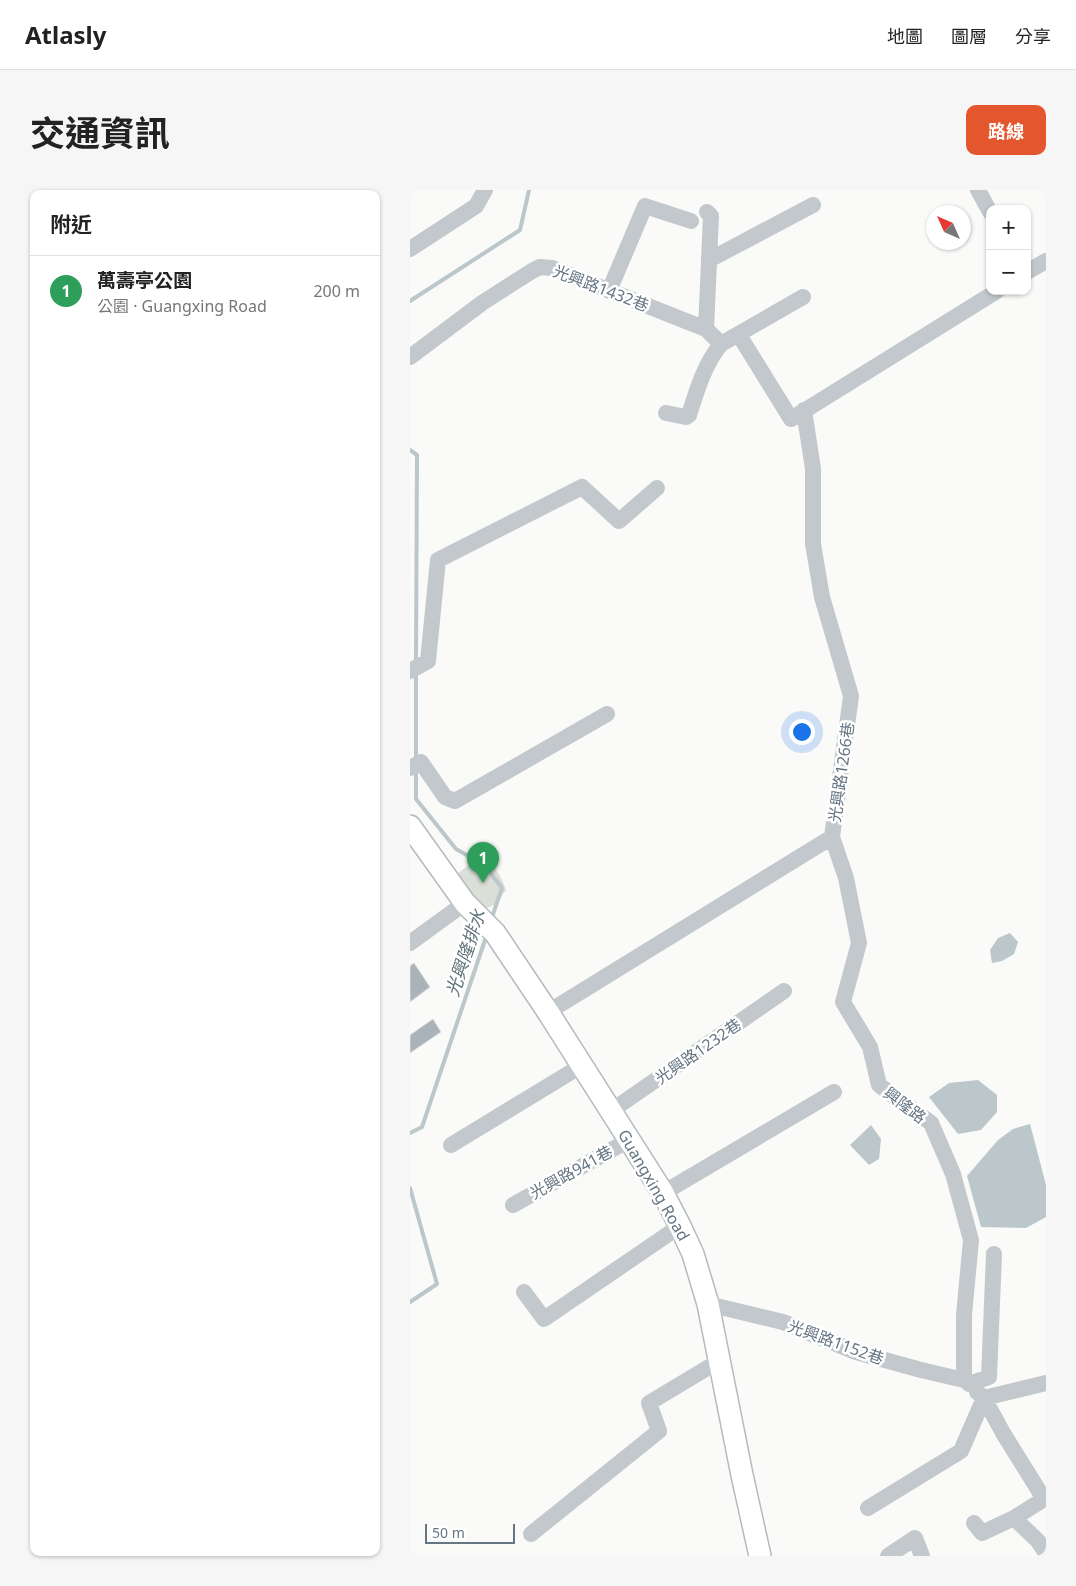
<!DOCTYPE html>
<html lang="zh-TW">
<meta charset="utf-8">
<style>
:root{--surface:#fff;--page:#f6f6f6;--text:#222;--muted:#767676;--line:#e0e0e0;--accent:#e4572e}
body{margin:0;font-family:"Noto Sans","Noto Sans TC",sans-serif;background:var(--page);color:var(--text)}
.controls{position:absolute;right:15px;top:15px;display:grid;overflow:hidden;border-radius:10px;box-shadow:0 1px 4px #0004}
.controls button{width:45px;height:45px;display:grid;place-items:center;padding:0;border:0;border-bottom:1px solid var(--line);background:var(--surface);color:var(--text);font:25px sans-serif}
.compass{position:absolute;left:516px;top:15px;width:45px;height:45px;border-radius:50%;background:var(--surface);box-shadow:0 1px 4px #0004;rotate:315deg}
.scale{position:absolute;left:15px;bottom:12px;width:90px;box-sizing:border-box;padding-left:5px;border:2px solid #657683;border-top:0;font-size:14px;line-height:18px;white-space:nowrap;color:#657683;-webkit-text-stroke:4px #fff;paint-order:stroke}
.you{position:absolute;left:391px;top:541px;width:18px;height:18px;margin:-12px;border:4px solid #fff;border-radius:50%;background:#1a73e8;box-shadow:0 0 0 8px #1a73e833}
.badge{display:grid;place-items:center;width:32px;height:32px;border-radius:50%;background:var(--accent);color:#fff;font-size:16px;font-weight:700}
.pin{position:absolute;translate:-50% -41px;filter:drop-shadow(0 1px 2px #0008)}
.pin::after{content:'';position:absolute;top:26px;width:18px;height:15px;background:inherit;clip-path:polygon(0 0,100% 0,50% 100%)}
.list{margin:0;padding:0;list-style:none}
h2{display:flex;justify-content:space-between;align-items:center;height:65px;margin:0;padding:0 20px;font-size:21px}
h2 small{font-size:16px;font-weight:400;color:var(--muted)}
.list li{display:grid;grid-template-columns:32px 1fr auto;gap:15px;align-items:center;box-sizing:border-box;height:70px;padding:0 20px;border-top:1px solid var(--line)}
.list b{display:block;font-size:19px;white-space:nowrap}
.list p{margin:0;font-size:16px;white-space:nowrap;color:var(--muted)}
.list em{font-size:16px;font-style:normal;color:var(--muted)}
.map{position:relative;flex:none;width:636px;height:1366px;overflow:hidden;border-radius:10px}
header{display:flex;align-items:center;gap:30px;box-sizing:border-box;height:70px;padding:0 25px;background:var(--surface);border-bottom:1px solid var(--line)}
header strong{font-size:24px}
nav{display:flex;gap:28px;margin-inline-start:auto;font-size:18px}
.intro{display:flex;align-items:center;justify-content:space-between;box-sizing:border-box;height:120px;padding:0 30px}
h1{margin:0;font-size:35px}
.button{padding:12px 22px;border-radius:10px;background:var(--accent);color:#fff;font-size:18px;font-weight:700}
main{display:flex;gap:30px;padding:0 30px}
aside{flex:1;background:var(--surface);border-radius:10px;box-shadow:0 1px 4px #0004}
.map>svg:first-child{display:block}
.green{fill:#dadfd7}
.water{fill:#bbc7cb}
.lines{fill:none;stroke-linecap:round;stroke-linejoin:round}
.stream{stroke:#bbc7cb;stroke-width:4}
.building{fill:#aab3b9;stroke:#dcdcda}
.major-casing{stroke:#b5babe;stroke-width:24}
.minor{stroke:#c3c8cc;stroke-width:16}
.major{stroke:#fff;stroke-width:21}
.labels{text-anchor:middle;stroke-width:5;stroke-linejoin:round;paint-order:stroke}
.street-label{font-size:16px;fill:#657683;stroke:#fff}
.water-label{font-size:18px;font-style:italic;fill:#60757c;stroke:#fff}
</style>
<header>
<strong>Atlasly</strong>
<nav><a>地圖</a><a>圖層</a><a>分享</a></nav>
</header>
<div class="intro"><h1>交通資訊</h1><a class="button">路線</a></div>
<main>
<aside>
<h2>附近<small></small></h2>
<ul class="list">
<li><span class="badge" style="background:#2e9e5b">1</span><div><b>萬壽亭公園</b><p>公園 · Guangxing Road</p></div><em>200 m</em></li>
</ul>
</aside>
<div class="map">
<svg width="636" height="1366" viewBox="0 0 636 1366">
<rect width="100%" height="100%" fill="#fafaf8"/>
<!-- green -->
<path class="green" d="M71 665C83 676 91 684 96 700L84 715 73 720 46 685Z"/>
<!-- water -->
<path class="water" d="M600 743 608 752 604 764 592 771 582 773 580 760 588 748Z
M568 890 587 905V922L571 940 548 944 519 907 539 893Z
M620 934 636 995V1027L616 1038 571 1037 557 986 588 950 603 939Z
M461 935 471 949 469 969 459 975 440 955Z"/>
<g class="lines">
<!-- stream -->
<path class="stream" d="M0 111 110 40 119 0
M0 260 7 265 6 471
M6 569V483
M6 581V609L46 659 74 675 92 698 81 730
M0 943 12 937 77 744
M0 998 27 1094 0 1112"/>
</g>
<!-- building -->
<path class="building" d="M4 773 20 797 0 812V776Z
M23 829 31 842 0 863V845Z"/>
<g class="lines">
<!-- major casing -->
<g class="major-casing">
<path id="major" d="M0 636 55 713 85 743 138 822 253 1003 270 1036 283 1064 298 1114 332 1285 350 1366"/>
</g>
<!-- minor -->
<path class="minor" d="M568 0 580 22
M0 59 66 16 75 0
M299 70 403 15
M617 82 636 71
M199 101 235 16 281 31
M296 139 301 26 297 22
M329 145 381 229 587 101
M0 167 72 113 122 81 130 77 142 78 296 139 311 154
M256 223 276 227 279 225C287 200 294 175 311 154L393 107
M0 481 18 471 28 370 172 297 209 331 247 298
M0 578 11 572 35 607 45 611 197 524
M422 647 436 688 449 753 433 812 460 857 469 895 521 933 543 984 561 1050 554 1125V1190
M0 753 55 713
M138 822 422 647 441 506 412 407 403 354V279L394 220
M201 921 374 801
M41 955 171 876
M253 1003 424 902
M103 1015 219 950
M114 1102 134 1129 270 1036
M298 1114 373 1132 446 1162 511 1180 554 1190
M559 1194 579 1187 584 1064
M567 1202 574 1208 636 1193
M574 1208 593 1243 634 1309 604 1328 628 1351 636 1363
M458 1318 551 1261 574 1208
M564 1333 572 1343 604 1328
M121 1344 249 1241 239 1213 309 1171
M478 1366 505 1348 512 1366"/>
<!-- major -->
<use href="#major" class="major"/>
</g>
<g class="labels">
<!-- street labels -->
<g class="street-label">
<text transform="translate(191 98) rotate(21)" y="6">光興路1432巷</text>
<text transform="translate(431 582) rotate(-82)" y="6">光興路1266巷</text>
<text transform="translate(288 861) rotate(-35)" y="6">光興路1232巷</text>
<text transform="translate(495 915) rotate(37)" y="6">興隆路</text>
<text transform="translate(161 982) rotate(-29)" y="6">光興路941巷</text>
<text transform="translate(244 995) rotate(60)" y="6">Guangxing Road</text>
<text transform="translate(426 1152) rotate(20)" y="6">光興路1152巷</text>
</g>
<!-- water labels -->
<g class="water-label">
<text transform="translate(56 763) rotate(-72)" y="6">光興隆排水</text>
</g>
</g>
</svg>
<div class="controls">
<button>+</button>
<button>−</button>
</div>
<svg class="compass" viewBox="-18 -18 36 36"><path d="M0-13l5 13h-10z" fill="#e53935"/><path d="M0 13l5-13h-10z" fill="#767676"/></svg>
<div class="scale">50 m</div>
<div class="you"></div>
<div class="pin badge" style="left:73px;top:693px;background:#2e9e5b">1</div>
</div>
</main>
